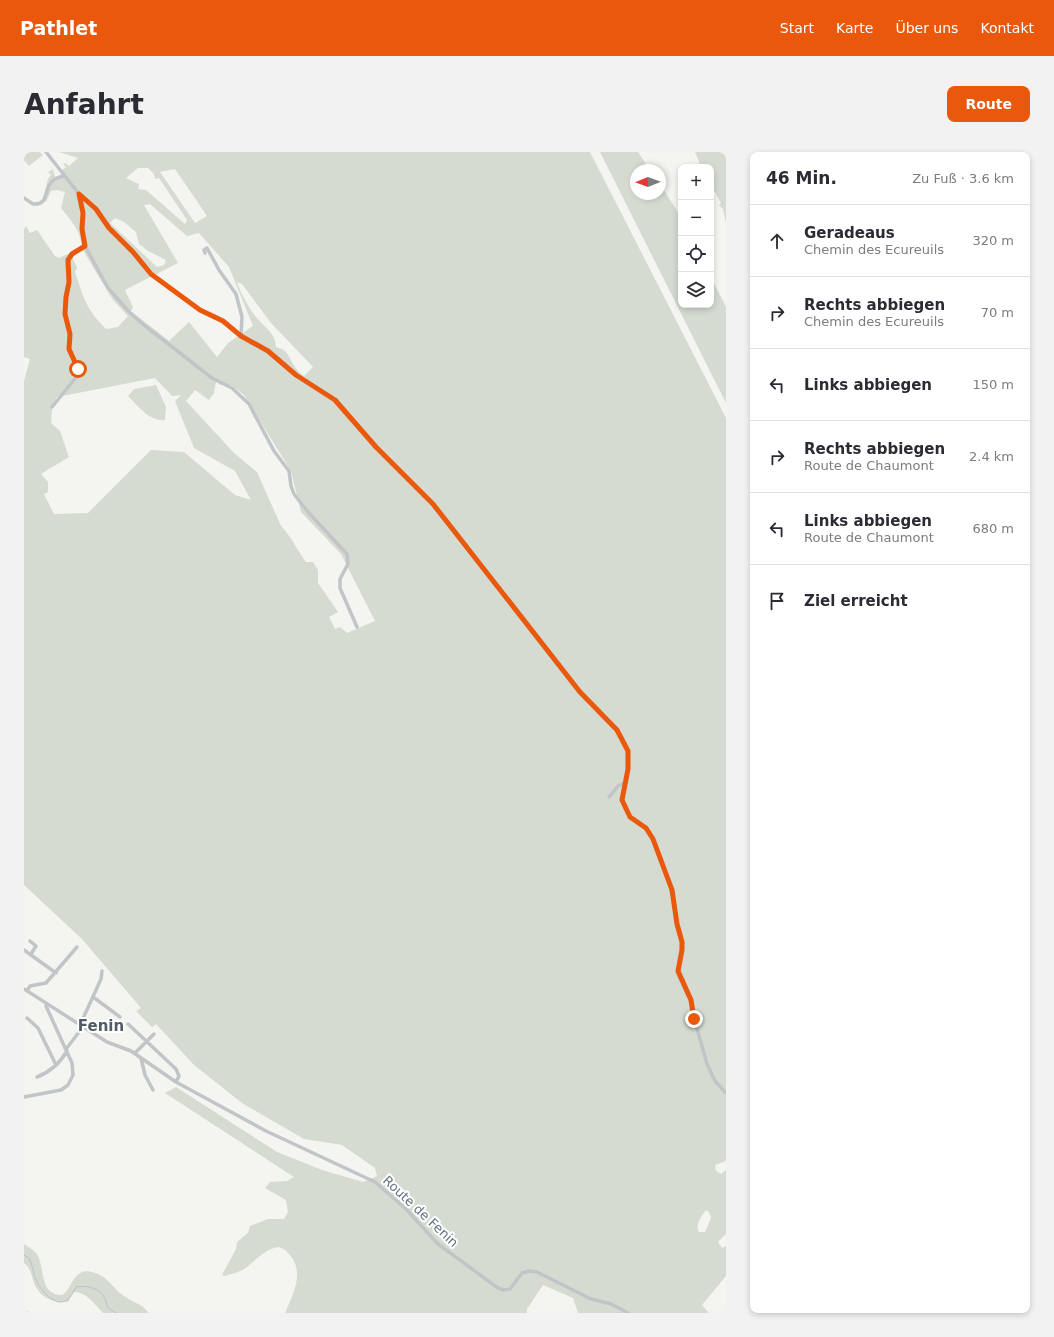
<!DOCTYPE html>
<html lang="de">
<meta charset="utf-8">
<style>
:root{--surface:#fff;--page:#f2f2f3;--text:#2b2b33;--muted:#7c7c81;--line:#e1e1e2;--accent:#ea580c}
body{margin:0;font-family:"DejaVu Sans",sans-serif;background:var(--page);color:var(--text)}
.controls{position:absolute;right:12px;top:12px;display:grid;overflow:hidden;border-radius:8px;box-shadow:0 2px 6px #0003}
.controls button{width:36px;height:36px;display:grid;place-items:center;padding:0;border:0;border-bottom:1px solid var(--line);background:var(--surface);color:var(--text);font:20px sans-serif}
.compass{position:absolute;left:606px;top:12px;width:36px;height:36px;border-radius:50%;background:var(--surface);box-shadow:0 2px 6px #0003;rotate:269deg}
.stop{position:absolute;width:12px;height:12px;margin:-9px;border:3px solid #ea580c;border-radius:50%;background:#fff}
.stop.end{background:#ea580c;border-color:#fff;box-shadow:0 1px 4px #0008}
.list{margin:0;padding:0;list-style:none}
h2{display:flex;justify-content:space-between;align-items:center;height:52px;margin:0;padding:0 16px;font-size:17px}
h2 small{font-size:13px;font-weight:400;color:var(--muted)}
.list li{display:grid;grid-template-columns:26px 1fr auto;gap:12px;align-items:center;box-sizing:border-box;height:72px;padding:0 16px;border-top:1px solid var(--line)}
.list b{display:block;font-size:15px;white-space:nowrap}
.list p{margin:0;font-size:13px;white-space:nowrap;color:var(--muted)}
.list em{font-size:13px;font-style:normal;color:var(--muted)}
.icon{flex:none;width:22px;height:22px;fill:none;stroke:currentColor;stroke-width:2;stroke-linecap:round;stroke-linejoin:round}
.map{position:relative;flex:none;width:702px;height:1161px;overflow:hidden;border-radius:8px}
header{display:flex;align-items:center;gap:24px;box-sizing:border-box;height:56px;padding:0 20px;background:var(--accent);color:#fff}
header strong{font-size:19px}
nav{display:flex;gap:22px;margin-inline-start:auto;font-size:14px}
.intro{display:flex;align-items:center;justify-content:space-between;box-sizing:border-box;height:96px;padding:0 24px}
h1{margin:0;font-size:28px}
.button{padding:10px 18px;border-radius:8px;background:var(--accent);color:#fff;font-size:14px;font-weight:700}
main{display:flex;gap:24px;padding:0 24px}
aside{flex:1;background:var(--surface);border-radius:8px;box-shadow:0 2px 6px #0003}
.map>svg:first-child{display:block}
.green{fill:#d5dbd1;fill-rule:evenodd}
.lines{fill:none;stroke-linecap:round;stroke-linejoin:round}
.stream{stroke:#b9c3c8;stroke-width:1}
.minor{stroke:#c2c5c8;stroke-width:3.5}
.route{stroke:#ea580c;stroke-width:5}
.labels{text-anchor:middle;stroke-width:4;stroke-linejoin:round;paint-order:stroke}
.street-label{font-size:13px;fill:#647381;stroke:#fff}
.quarter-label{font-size:15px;font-weight:bold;fill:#515c66;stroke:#fff}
</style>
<header>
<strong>Pathlet</strong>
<nav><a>Start</a><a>Karte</a><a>Über uns</a><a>Kontakt</a></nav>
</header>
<div class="intro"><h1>Anfahrt</h1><a class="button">Route</a></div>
<main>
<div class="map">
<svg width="702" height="1161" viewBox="0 0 702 1161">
<rect width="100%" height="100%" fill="#f4f4f0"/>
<!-- green -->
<path class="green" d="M0 0H16L19 3 5 14 0 8Z
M35 0H566L702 266V1009L691 1013 692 1019 697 1022 702 1018V1082L694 1090 698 1096 702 1094V1124L678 1153 685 1161H554L549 1146 519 1133 503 1157V1161H261C269 1142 282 1119 264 1101 261 1097 255 1094 250 1096 239 1099 229 1111 220 1117 214 1121 206 1122 200 1124L198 1123 212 1097 213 1090 224 1081 226 1074 244 1067H260L264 1060 262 1048 241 1036 246 1030 263 1029 270 1025 141 941 152 935 253 1000 298 1018 339 1030 353 1024 351 1016 318 993 280 987 218 951 170 913 132 872 128 875 112 859 117 856 58 787 0 733V229L6 207 0 205V77L2 74 6 81 13 78 31 104 35 106 46 101 53 115 51 120C60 147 62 157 82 177L94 175 104 164 89 148 57 95C59 81 45 66 37 56L41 40 33 38 27 39 22 50 19 47 24 27 27 23 24 20 29 17 31 25 41 26 38 18 42 15 39 12 41 11 45 14 54 6ZM114 16H124L130 22 131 27 135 26 163 68 161 72 122 38 114 37 115 32 102 26ZM151 17 183 64 171 71 136 20ZM126 52 163 84 175 81 205 115 229 174 204 191 193 205 165 170 145 189 107 159 109 155 101 138 154 111 120 53ZM91 66 100 70 112 80 115 92 124 99 142 108 140 113 133 115 86 71ZM213 130 218 132 247 171 289 215 280 224C268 217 267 202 258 197 256 196 253 196 252 195 252 181 239 174 231 164 224 154 217 142 213 130ZM131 226 148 244 157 243 151 249 170 296 211 319 227 348 211 343 160 300 127 298 64 361 30 362 20 342 24 340V330L17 322 45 305 36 279 27 271C28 261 27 254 33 245ZM192 230 197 233H207L220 243 267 319 277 360 317 402 351 469 323 481 316 475 311 477 305 465 314 460 294 431V418L289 410H282C273 398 267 384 257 374L233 320 210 301 162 249 171 238 185 248 190 241ZM682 1058 685 1060 687 1066 681 1080H675C671 1072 677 1065 682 1058Z
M576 0H614L626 18H612V42H636V32L657 65V153H687V125L702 155V251Z
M671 0H702V71L699 57 695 53 697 51 687 33V15H677Z
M132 233 142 255 141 268C126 270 114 254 104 244L110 237Z
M0 1092C4 1095 12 1099 14 1104 21 1119 16 1143 38 1143 47 1138 47 1125 58 1120 65 1118 73 1121 79 1125 87 1130 92 1139 100 1144 109 1150 118 1152 125 1161H79C70 1152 63 1140 50 1140L44 1150C28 1151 14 1145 9 1128 7 1121 6 1115 0 1111Z"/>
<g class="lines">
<!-- stream -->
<path class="stream" d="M0 1103 5 1106C9 1114 9 1123 13 1130 18 1140 34 1158 45 1146 48 1143 50 1139 52 1135 62 1133 77 1136 81 1147 83 1150 82 1152 84 1156L92 1161"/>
<!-- minor -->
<path class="minor" d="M22 0 55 42 72 57 85 75 109 100 127 122 176 158 199 169 217 184 244 199 272 223 311 248 352 295 409 352 555 540 593 578 604 599V617L598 648 606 665 622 677 629 687 649 738 653 772 658 790 654 823 668 852 672 873 683 912 691 929 702 941
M55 42 59 61 58 77 61 94 84 136 106 161 120 173 188 226 208 236 225 252 250 299 265 319 267 334 270 342 284 360 323 402 324 412 316 427V436L333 475
M0 46 9 52C30 54 14 27 41 24
M181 101 180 98 183 96 195 118 212 142 218 165 217 184
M28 255 54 223 53 213 45 197 46 182 41 162 42 145 45 130 43 111 46 104 61 94
M585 645 594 634 602 630
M6 789 12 794 7 802
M0 798 32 821
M0 837 83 890 107 899 152 930 242 979 351 1030 381 1056 414 1092 474 1136 480 1138 486 1137 498 1121 505 1119 513 1120 567 1147 587 1152 604 1161
M3 839 6 834 22 831 53 795
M69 845 96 865
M3 866 14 876 32 913
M104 872 152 917 155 924 152 930
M56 873 77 827 78 819
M42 897 59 875
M112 900 130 882
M117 906 121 923 129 938
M13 925C26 920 36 911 43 899
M0 945 37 938 44 933 49 923 48 911 22 854
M0 1160 3 1161"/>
</g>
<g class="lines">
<!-- route -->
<path class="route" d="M54 217 45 197 46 182 41 162 42 145 45 130 44 108 48 102 61 94 58 77 59 61 55 42 72 57 85 76 109 100 127 122 176 158 199 169 217 184 244 199 272 223 311 248 352 295 409 352 556 540 593 578 604 599V617L598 648 606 665 622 676 629 687 648 738 653 772 658 790V798L654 819 667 848 670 867"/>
</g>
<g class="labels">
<!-- street labels -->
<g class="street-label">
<text transform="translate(397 1059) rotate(43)" y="5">Route de Fenin</text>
</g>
<!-- quarter labels -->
<g class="quarter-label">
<text x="77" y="879">Fenin</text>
</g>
</g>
</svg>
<div class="controls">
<button>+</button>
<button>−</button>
<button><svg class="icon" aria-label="locate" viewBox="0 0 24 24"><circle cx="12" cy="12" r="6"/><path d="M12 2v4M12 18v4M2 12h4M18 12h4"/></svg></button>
<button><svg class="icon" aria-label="layers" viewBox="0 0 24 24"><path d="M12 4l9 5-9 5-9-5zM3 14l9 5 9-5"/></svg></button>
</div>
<svg class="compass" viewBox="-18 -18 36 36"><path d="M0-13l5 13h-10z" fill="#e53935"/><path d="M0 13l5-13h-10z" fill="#7c7c81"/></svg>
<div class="stop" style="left:54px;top:217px"></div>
<div class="stop end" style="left:670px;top:867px"></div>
</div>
<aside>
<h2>46 Min.<small>Zu Fuß · 3.6 km</small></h2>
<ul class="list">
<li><svg class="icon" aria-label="ahead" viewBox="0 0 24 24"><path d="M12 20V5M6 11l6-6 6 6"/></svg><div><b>Geradeaus</b><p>Chemin des Ecureuils</p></div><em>320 m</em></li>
<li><svg class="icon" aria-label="right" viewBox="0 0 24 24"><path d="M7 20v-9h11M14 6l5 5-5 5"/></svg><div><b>Rechts abbiegen</b><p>Chemin des Ecureuils</p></div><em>70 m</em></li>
<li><svg class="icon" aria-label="left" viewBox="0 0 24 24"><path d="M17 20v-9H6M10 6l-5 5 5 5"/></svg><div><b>Links abbiegen</b></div><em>150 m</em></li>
<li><svg class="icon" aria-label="right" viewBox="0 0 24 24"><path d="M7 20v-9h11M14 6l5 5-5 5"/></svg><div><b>Rechts abbiegen</b><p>Route de Chaumont</p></div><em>2.4 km</em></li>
<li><svg class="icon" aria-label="left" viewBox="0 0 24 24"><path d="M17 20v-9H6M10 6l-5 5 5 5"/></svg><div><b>Links abbiegen</b><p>Route de Chaumont</p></div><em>680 m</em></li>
<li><svg class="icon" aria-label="arrive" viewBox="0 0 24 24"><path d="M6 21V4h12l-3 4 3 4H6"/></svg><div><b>Ziel erreicht</b></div></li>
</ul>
</aside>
</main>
